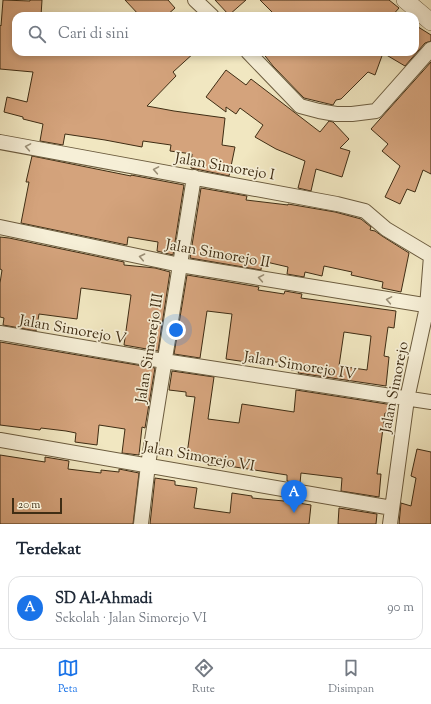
<!DOCTYPE html>
<html lang="id">
<meta charset="utf-8">
<style>
:root{--surface:#fff;--page:#f2f2f3;--text:#1f2937;--muted:#747a83;--line:#e0e1e3;--accent:#1a73e8}
body{margin:0;font-family:"Sorts Mill Goudy",serif;background:var(--page);color:var(--text)}
.scale{position:absolute;left:12px;bottom:10px;width:50px;box-sizing:border-box;padding-left:4px;border:2px solid #3f2d14;border-top:0;font-size:11px;line-height:14px;white-space:nowrap;color:#3f2d14;-webkit-text-stroke:3px #f6efd7;paint-order:stroke}
.you{position:absolute;left:176px;top:330px;width:14px;height:14px;margin:-10px;border:3px solid #fff;border-radius:50%;background:#1a73e8;box-shadow:0 0 0 6px #1a73e833}
.badge{display:grid;place-items:center;width:26px;height:26px;border-radius:50%;background:var(--accent);color:#fff;font-size:13px;font-weight:700}
.pin{position:absolute;translate:-50% -33px;filter:drop-shadow(0 1px 2px #0008)}
.pin::after{content:'';position:absolute;top:21px;width:14px;height:12px;background:inherit;clip-path:polygon(0 0,100% 0,50% 100%)}
.list{margin:0;padding:0;list-style:none}
h2{display:flex;justify-content:space-between;align-items:center;height:52px;margin:0;padding:0 16px;font-size:17px}
h2 small{font-size:13px;font-weight:400;color:var(--muted)}
.list li{display:grid;grid-template-columns:26px 1fr auto;gap:12px;align-items:center;box-sizing:border-box;height:64px;margin:0 8px 8px;padding:0 8px;border:1px solid var(--line);border-radius:12px}
.list b{display:block;font-size:15px;white-space:nowrap}
.list p{margin:0;font-size:13px;white-space:nowrap;color:var(--muted)}
.list em{font-size:13px;font-style:normal;color:var(--muted)}
.icon{flex:none;width:22px;height:22px;fill:none;stroke:currentColor;stroke-width:2;stroke-linecap:round;stroke-linejoin:round}
.map{position:relative;flex:none;width:431px;height:524px;overflow:hidden}
.search{position:absolute;background:var(--surface);box-shadow:0 2px 6px #0003;left:12px;right:12px;top:12px;height:44px;display:flex;align-items:center;gap:10px;box-sizing:border-box;padding:0 14px;border-radius:12px;color:var(--muted);font-size:15px}
.sheet{height:124px;background:var(--surface)}
nav{display:flex;justify-content:space-around;align-items:center;box-sizing:border-box;height:56px;border-top:1px solid var(--line);background:var(--surface);font-size:11px;color:var(--muted)}
nav a{display:grid;justify-items:center;gap:2px}
nav .on{color:var(--accent)}
.map>svg:first-child{display:block}
.building{fill:#d4a37c;stroke:#3f2d14;fill-rule:evenodd}
.lines{fill:none;stroke-linecap:round;stroke-linejoin:round}
.minor-casing{stroke:#6c5c3f;stroke-width:16}
.tertiary-casing{stroke:#6c5c3f;stroke-width:18}
.minor{stroke:#f6efd7;stroke-width:14}
.tertiary{stroke:#f6efd7;stroke-width:17}
.oneway{stroke:#9a8e76}
.labels{text-anchor:middle;stroke-width:3.5;stroke-linejoin:round;paint-order:stroke}
.street-label{font-size:15px;fill:#3f2d14;stroke:#f6efd7}
</style>
<div class="map">
<svg width="431" height="524" viewBox="0 0 431 524">
<rect width="100%" height="100%" fill="#f1e7c1"/>
<filter id="stains"><feTurbulence type="fractalNoise" baseFrequency=".005" numOctaves="4"/><feColorMatrix values="0 0 0 0 .2 0 0 0 0 .09 0 0 0 0 .02 0 0 0 .5 -.17"/></filter>
<radialGradient id="worn" r=".72"><stop offset=".6" stop-color="#630" stop-opacity="0"/><stop offset="1" stop-color="#630" stop-opacity=".3"/></radialGradient>
<!-- building -->
<path class="building" d="M3 0 30 1V0H42L41 16H16V52H195L173 72 176 76 147 106 174 111 225 118 222 145 235 147 229 176 191 168 192 154 170 151 171 145 143 141 142 147 105 140 65 134 63 145 40 141 43 124 23 119V117L4 112 7 97 27 102 33 72 0 69V25L1 26Z
M125 0H168L175 8 166 16H140Z
M215 0H246L229 15Z
M260 0H389L399 8 392 16H276Z
M415 25 431 35V41L425 43 405 66 383 53 375 75 368 72 341 99 336 100 333 105 304 98 273 66 262 52H415Z
M431 62V174L423 170 415 192 407 189 400 204 385 197 400 166 382 151 388 144 371 129Z
M226 70 246 85 251 79 320 132 329 121 333 122 349 139 340 148 350 151 342 177 316 169 311 191 298 188 305 161 276 149 255 137 263 125 240 108 236 114 226 107V112L206 97Z
M32 156 131 176V175L184 185 173 255 157 251 158 242 128 237 127 245 21 223 29 182H26Z
M201 188 247 196 246 200 288 205V204L335 212 361 219 371 227 370 230 375 231 382 236 409 253 401 292 382 288 383 282 351 275 352 272 324 266 322 276 305 272 304 277 287 274 288 267 262 261 261 270 190 258Z
M0 237 9 238 124 262V265L155 268 170 272 158 351 124 345 131 295 81 288 77 319 39 314 36 331 3 325 4 318 0 317V283L2 270 0 269Z
M187 275 259 287 258 290 284 294 285 291 302 294 301 298 396 311 394 328 388 327 384 356 389 357 386 386 298 373 299 371 291 370 292 364 260 360V364L226 359 232 314 207 311 200 358 174 354ZM344 332 371 336 367 370 339 366Z
M0 342 155 368 145 428 142 427 139 455 122 453 125 429 99 425 97 445 75 442 76 433 66 431 41 428 40 430 0 425Z
M172 371 214 377 208 419 239 423 242 404 294 412 296 390 393 405 392 414 385 413 377 474H381L379 497 341 491 342 478 301 473 300 483 287 481V475L235 467 208 465 209 457 187 454 195 397 186 396V392L169 390Z
M417 449 431 452V524H399L401 503 411 506 416 478 411 476Z
M0 455 45 462V457L69 461 68 469 101 473V470L119 472V469L139 473 133 524H0Z
M155 478 175 481V485L197 488 194 508 230 513 232 493 252 496V498L284 501 285 498 298 500V503L311 505 309 524H150Z
M339 508 377 514 376 524H338Z"/>
<g class="lines">
<!-- minor casing -->
<g class="minor-casing">
<path id="minor" d="M195 0 212 16
M248 52 300 106 319 111 336 114H352L376 111 431 49
M0 142 337 204 365 211 386 229 431 256 427 307 407 399 390 524
M0 227 180 265 431 306
M0 333 164 361 431 402
M0 440 392 508
M141 524 148 465 194 177"/>
</g>
<!-- tertiary casing -->
<g class="tertiary-casing">
<path id="tertiary" d="M405 0 431 22"/>
</g>
<!-- minor -->
<use href="#minor" class="minor"/>
<!-- tertiary -->
<use href="#tertiary" class="tertiary"/>
</g>
<!-- one-way arrows -->
<defs><path id="oneway-chevron" d="M-2-3.5L2.5 0L-2 3.5" fill="none" stroke-width="1.6" stroke-linecap="round" stroke-linejoin="round"/></defs>
<g class="oneway">
<use href="#oneway-chevron" transform="translate(28 147) rotate(-170)"/>
<use href="#oneway-chevron" transform="translate(156 170) rotate(-170)"/>
<use href="#oneway-chevron" transform="translate(142 257) rotate(-168)"/>
<use href="#oneway-chevron" transform="translate(261 278) rotate(-170)"/>
<use href="#oneway-chevron" transform="translate(389 300) rotate(-170)"/>
</g>
<g class="labels">
<!-- street labels -->
<g class="street-label">
<text transform="translate(225 166) rotate(10)" y="5">Jalan Simorejo I</text>
<text transform="translate(218 253) rotate(10)" y="5">Jalan Simorejo II</text>
<text transform="translate(73 329) rotate(10)" y="5">Jalan Simorejo V</text>
<text transform="translate(149 348) rotate(-81)" y="5">Jalan Simorejo III</text>
<text transform="translate(300 365) rotate(9)" y="5">Jalan Simorejo IV</text>
<text transform="translate(394 387) rotate(-79)" y="5">Jalan Simorejo</text>
<text transform="translate(199 456) rotate(10)" y="5">Jalan Simorejo VI</text>
</g>
</g>
<rect width="100%" height="100%" filter="url(#stains)"/>
<rect width="100%" height="100%" fill="url(#worn)"/>
</svg>
<div class="scale">20 m</div>
<div class="you"></div>
<div class="pin badge" style="left:294px;top:513px">A</div>
<div class="search"><svg class="icon" aria-label="search" viewBox="0 0 24 24"><circle cx="10" cy="10" r="6"/><path d="M15 15l6 6"/></svg>Cari di sini</div>
</div>
<section class="sheet">
<h2>Terdekat<small></small></h2>
<ul class="list">
<li><span class="badge">A</span><div><b>SD Al-Ahmadi</b><p>Sekolah · Jalan Simorejo VI</p></div><em>90 m</em></li>
</ul>
</section>
<nav>
<a class="on"><svg class="icon" aria-label="map" viewBox="0 0 24 24"><path d="M3 6l6-2 6 2 6-2v14l-6 2-6-2-6 2zM9 4v14M15 6v14"/></svg>Peta</a>
<a><svg class="icon" aria-label="directions" viewBox="0 0 24 24"><path d="M12 3l9 9-9 9-9-9zM9 14v-3h6M13 9l2 2-2 2"/></svg>Rute</a>
<a><svg class="icon" aria-label="saved" viewBox="0 0 24 24"><path d="M7 4h10v16l-5-4-5 4z"/></svg>Disimpan</a>
</nav>
